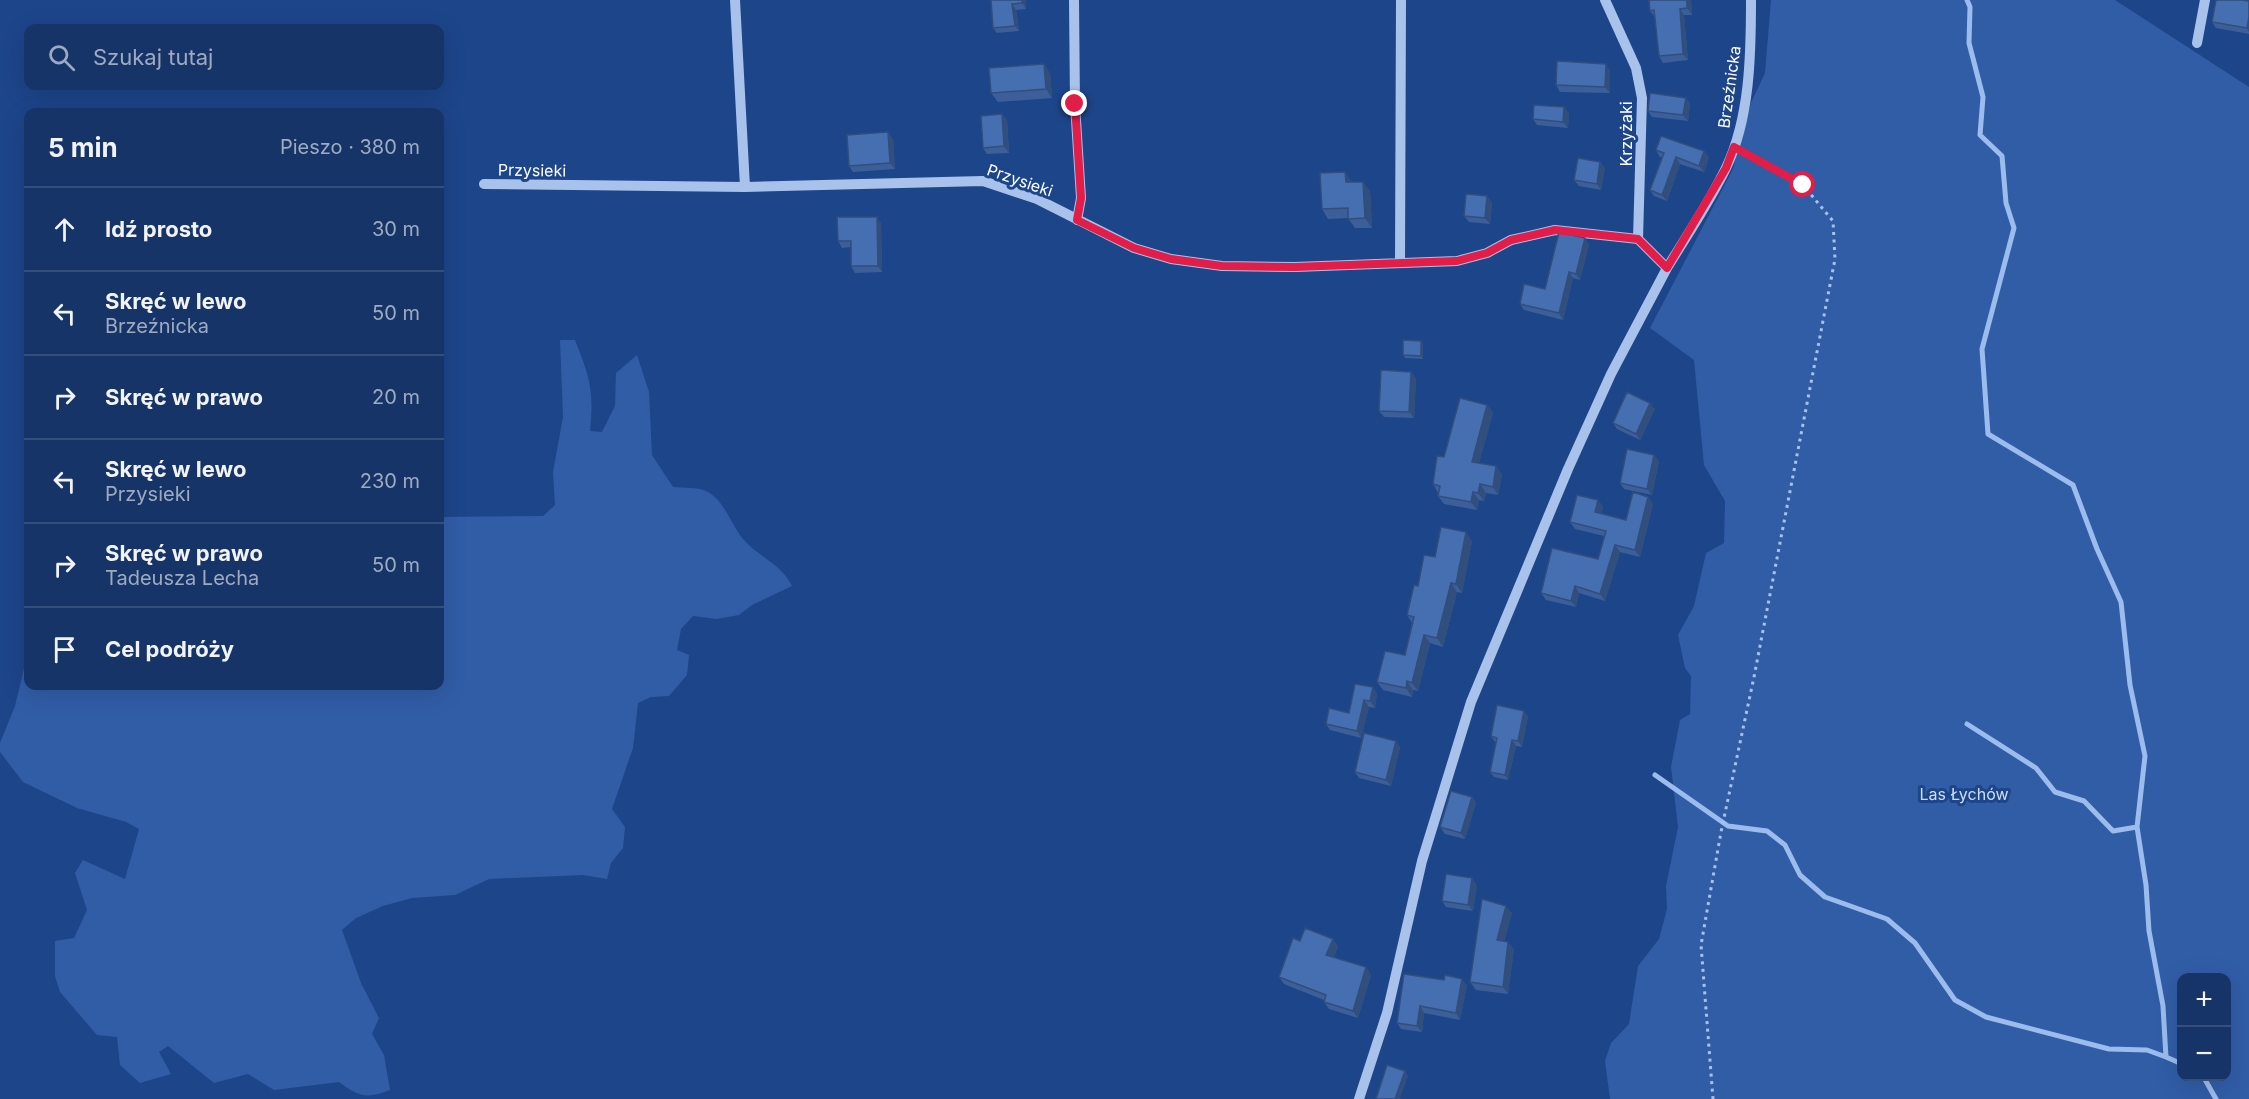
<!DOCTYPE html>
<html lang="pl">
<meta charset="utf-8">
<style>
:root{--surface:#163468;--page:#233f71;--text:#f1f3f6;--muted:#9eaac0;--line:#354f7c}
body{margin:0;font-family:Inter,sans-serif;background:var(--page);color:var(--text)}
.controls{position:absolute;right:18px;bottom:18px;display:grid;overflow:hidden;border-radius:12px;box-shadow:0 6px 24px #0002}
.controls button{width:54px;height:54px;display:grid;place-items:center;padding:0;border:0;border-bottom:2px solid var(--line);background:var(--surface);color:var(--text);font:30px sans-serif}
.stop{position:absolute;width:18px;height:18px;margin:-14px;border:4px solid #e11d48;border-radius:50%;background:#fff}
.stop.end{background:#e11d48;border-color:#fff;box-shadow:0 2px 6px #0008}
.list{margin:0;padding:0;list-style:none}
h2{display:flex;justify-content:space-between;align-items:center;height:78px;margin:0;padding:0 24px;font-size:26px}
h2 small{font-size:20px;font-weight:400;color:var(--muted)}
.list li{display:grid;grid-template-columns:39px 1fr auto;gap:18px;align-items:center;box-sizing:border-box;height:84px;padding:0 24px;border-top:2px solid var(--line)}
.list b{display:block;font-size:22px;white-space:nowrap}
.list p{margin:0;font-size:20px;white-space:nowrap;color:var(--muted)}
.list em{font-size:20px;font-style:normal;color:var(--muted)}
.icon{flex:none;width:33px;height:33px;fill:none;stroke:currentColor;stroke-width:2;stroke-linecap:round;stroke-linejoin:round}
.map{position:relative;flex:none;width:2249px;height:1099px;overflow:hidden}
.search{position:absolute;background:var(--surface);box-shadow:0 6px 24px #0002;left:24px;top:24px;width:420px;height:66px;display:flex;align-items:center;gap:15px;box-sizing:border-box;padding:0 21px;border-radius:12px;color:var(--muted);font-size:22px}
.panel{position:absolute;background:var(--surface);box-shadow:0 6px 24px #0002;left:24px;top:108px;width:420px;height:582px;border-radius:12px}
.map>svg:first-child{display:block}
.green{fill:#315da7;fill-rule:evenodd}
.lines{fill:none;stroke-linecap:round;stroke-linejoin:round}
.stream{stroke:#9cbced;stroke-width:5}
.path{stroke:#a8c2ec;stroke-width:3;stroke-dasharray:3 4.5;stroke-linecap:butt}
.minor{stroke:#a8c2ec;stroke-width:10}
.wall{fill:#3c5f99}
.shaded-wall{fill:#314e7d}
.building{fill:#466fb2;stroke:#314e7d;stroke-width:1.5}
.route{stroke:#e11d48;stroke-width:8}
.labels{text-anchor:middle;stroke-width:6;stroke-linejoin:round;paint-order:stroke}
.street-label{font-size:16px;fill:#fff;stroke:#1d458a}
.park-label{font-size:16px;fill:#cddef9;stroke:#1d458a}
</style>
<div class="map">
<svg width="2249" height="1099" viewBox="0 0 2249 1099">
<rect width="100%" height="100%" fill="#1d458a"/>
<!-- green -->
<path class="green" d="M1771 0H2115L2249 87V1099H1610L1605 1061 1611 1043 1629 1024 1638 966 1659 939 1667 909 1666 886 1678 827 1671 767 1680 720 1690 714 1691 676 1685 668 1678 635 1694 606 1706 553 1724 543 1725 501 1704 465 1694 360 1650 328 1733 169 1751 103 1765 73ZM2182 978H2226V1076H2182Z
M560 340H575C590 378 594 390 590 431L602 432 615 406 616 373 637 355 649 392 652 455 673 487C683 488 698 487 706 491 724 500 729 520 740 535 755 556 780 562 792 586L752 605 739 615 717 619 693 616 681 629 677 650 689 655 687 675 669 696 651 697 638 703 633 748 612 809 625 827 623 848 611 863 607 879 583 875 489 879 455 895 412 898 383 906 356 918 342 930 361 983 379 1018 372 1034 384 1055 390 1090C367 1099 359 1097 339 1082L274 1090 248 1074 214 1083 168 1046 159 1052 171 1074 140 1083 120 1065 117 1037 97 1035 60 992 55 976V941L74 938 87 910 75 873 83 860 125 879 139 829 126 822 77 808 23 782 0 752V743L15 706 26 660H28V686H440V517L543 516 555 505 553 472 563 417Z"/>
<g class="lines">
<!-- stream -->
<path class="stream" d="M1967 0 1970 7 1969 43 1983 97 1980 135 2002 156 2006 203 2014 228 1982 349 1988 434 2073 485 2097 549 2121 602 2130 685 2145 756 2137 827 2146 885 2149 931 2163 1006 2166 1057 2182 1064
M1967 724 2036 768 2055 792 2084 801 2113 831 2137 827
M1655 775 1728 826 1767 831 1785 845 1800 875 1825 897 1887 919 1915 943 1955 1000 1986 1017 2109 1049 2147 1050 2166 1057
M2203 1076 2216 1099"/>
<!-- path -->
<path class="path" d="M1713 1099 1701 945 1721 832 1754 677 1835 259 1833 221 1803 185 1746 153"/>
<!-- minor -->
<path class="minor" d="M735 0 745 187
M1074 0 1075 104 1081 198 1077 220
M1605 0 1636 68 1642 98 1638 239
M2197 43 2205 0
M484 184 745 187 983 181 1037 199 1134 248 1171 259 1222 266 1295 267 1457 261 1487 253 1511 240 1555 230 1638 239
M1400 263 1401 0
M1667 268C1687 235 1709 203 1726 168 1750 118 1751 55 1751 0
M1359 1099 1387 1013 1422 861 1471 702 1568 469 1611 374 1667 268 1638 239"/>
</g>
<!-- wall -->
<path class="wall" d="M991 0H1026V9L1016 10 1019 31 997 33 993 28Z
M1691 0 1692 15H1684L1688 60 1663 63 1659 56 1655 17 1650 11Z
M2249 1V34L2216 28 2212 22Z
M1610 70V93L1560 92 1556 85Z
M1050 73 1052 98 998 102 991 93Z
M1686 98 1690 104 1688 121 1652 117 1648 111Z
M1569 113 1568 128 1537 125 1533 119Z
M1007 120 1009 153 987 154 983 148Z
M893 139 895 169 853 172 849 166Z
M1656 150 1709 157 1704 172 1680 164 1667 201 1654 196 1650 190 1662 157H1660Z
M1600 162 1605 168 1601 190 1579 186 1574 180Z
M1351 181 1370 191 1372 228H1355L1348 218 1328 219 1322 209Z
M1492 202 1490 224 1469 222 1464 216Z
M881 223 882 272 855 273 851 266V247L842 248 838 241Z
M1589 244 1580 280 1573 278 1563 320 1524 310 1520 304 1545 289Z
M1421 341 1423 344V359L1405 358 1403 355Z
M1416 378 1414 418 1384 417 1379 411Z
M1487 405 1493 413 1479 463 1496 466 1502 475 1498 495 1486 493 1484 501 1479 500 1477 510 1444 504 1438 496V493L1433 484 1444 457Z
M1655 409 1640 440 1617 429 1613 423Z
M1659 461 1652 495 1624 489 1620 483Z
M1648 497 1653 504 1640 557 1620 552 1605 601 1579 593 1576 607 1546 600 1541 593 1598 559 1604 536 1575 529 1570 522 1598 500 1603 507 1601 513 1626 520Z
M1472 541 1462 593 1457 592 1443 647 1430 643 1418 691 1413 690 1412 697 1383 690 1377 682 1405 655 1412 623 1407 615 1418 586 1435 557Z
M1355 684 1377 693 1375 708 1369 707 1361 738 1330 730 1326 724 1349 713Z
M1528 716 1522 747 1516 746 1508 780 1494 777 1490 772 1496 742H1495L1491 736Z
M1396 741 1400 747 1391 786 1359 778 1355 772Z
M1472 797 1476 803 1465 839 1445 834 1440 827Z
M1477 885 1473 911 1446 907 1442 901Z
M1512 913 1504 941 1514 949 1508 994 1476 990 1470 982Z
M1300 941 1338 946 1334 957 1366 967 1371 975 1358 1018 1329 1009 1324 1002V1000L1284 984 1279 977Z
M1404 974 1467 985 1460 1020 1424 1013 1422 1032 1401 1029 1397 1023Z"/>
<!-- shaded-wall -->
<path class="shaded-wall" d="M1022 0H1026V9L1022 3Z
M1687 0H1691L1692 15 1687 8Z
M1012 4 1016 10 1019 31 1015 26Z
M1680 9 1684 15 1688 60 1683 54Z
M2249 17V32L2247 28Z
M1044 64 1050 73 1052 98 1046 89Z
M1606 64 1610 70V93L1605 87Z
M1686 98 1690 104 1688 121 1683 115Z
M1564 107 1569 113 1568 128 1563 122Z
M1002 114 1007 120 1009 153 1004 146Z
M888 132 893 139 895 169 890 163Z
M1704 151 1709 157 1704 172 1699 166Z
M1676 157 1680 164 1667 201 1662 195Z
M1600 162 1605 168 1601 190 1597 184Z
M1345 172 1351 181 1352 192 1346 182Z
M1363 182 1370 191 1372 228 1365 218Z
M1487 196 1492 202 1490 224 1485 218Z
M877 217 881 223 882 272 878 266Z
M1585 238 1589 244 1580 280 1576 274Z
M1569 272 1573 278 1563 320 1559 313Z
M1421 341 1423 344V359L1421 356Z
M1411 372 1416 378 1414 418 1409 412Z
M1650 403 1655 409 1640 440 1636 434Z
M1487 405 1493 413 1477 470 1472 462Z
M1654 455 1659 461 1652 495 1647 489Z
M1496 466 1502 475 1498 495 1493 487Z
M1480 484 1486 493 1484 501 1478 493Z
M1473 492 1479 500 1477 510 1471 502Z
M1648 497 1653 504 1640 557 1635 550Z
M1598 500 1603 507 1600 519 1595 512Z
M1466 532 1472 541 1462 593 1456 584Z
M1615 545 1620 552 1605 601 1600 594Z
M1451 583 1457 592 1443 647 1437 638Z
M1575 586 1579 593 1576 607 1571 601Z
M1424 635 1430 643 1418 691 1412 683Z
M1407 681 1413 690 1412 697 1406 688Z
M1373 687 1377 693 1375 708 1370 701Z
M1364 700 1369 707 1361 738 1357 731Z
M1524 711 1528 716 1522 747 1518 741Z
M1512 740 1516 746 1508 780 1505 775Z
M1396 741 1400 747 1391 786 1386 780Z
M1472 797 1476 803 1465 839 1461 833Z
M1472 878 1477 885 1473 911 1468 905Z
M1506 906 1512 913 1503 948 1497 940Z
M1333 939 1338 946 1332 962 1326 955Z
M1508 942 1514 949 1508 994 1503 987Z
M1366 967 1371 975 1358 1018 1353 1011Z
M1462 979 1467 985 1460 1020 1456 1013Z
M1420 1006 1424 1013 1422 1032 1417 1026Z
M1405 1071 1408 1076 1400 1099H1395Z"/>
<!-- building -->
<path class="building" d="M991 0H1022V3L1012 4 1015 26 993 28Z
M1649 0H1687V8L1680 9 1683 54 1659 56 1654 10 1650 11Z
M2216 0H2241L2249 1V17L2247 28 2212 22Z
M1557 61 1606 64 1605 87 1556 85Z
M1044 64 1046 89 991 93 989 68Z
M1650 93 1686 98 1683 115 1648 111Z
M1534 105 1564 107 1563 122 1533 119Z
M1002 114 1004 146 983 148 981 116Z
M888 132 890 163 849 166 847 135Z
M1661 136 1704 151 1699 166 1676 157 1662 195 1650 190 1664 153 1656 150Z
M1578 158 1600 162 1597 184 1574 180Z
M1345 172 1346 182H1363L1365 218 1348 219V208L1322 209 1320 173Z
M1466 194 1487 196 1485 218 1464 216Z
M837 217H877L878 266H851V241H838Z
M1559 232 1585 238 1576 274 1569 272 1559 313 1520 304 1524 284 1545 289Z
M1403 340 1421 341V356L1403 355Z
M1381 370 1411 372 1409 412 1379 411Z
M1627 392 1650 403 1636 434 1613 423Z
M1460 398 1487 405 1472 462 1496 466 1493 487 1480 484 1478 493 1473 492 1471 502 1438 496 1440 486 1433 484 1437 456 1444 457Z
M1627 449 1654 455 1647 489 1620 483Z
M1633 492 1648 497 1635 550 1615 545 1600 594 1575 586 1571 601 1541 593 1552 548 1598 559 1606 531 1570 522 1577 495 1598 500 1595 512 1626 520Z
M1441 527 1466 532 1456 584 1451 583 1437 638 1424 635 1412 683 1407 681 1406 688 1377 682 1385 651 1405 655 1414 617 1407 615 1414 585 1418 586 1424 555 1435 557Z
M1355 684 1373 687 1370 701 1364 700 1357 731 1326 724 1329 708 1349 713Z
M1497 705 1524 711 1518 741 1512 740 1505 775 1490 772 1497 738 1491 736Z
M1364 733 1396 741 1386 780 1355 772Z
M1451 791 1472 797 1461 833 1440 827Z
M1446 874 1472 878 1468 905 1442 901Z
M1482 899 1506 906 1497 940 1508 942 1503 987 1470 982Z
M1305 928 1333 939 1326 955 1366 967 1353 1011 1324 1002 1326 995 1279 977 1293 938 1300 941Z
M1404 974 1444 980 1445 975 1462 979 1456 1013 1420 1006 1417 1026 1397 1023Z
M1387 1065 1405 1071 1395 1099H1376Z"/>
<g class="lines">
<!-- route -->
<path class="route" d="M1075 104 1081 198 1077 220 1134 248 1171 259 1222 266 1295 267 1457 261 1487 253 1511 240 1555 230 1638 239 1667 268 1726 168 1734 147 1803 185"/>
</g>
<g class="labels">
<!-- street labels -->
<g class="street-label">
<text transform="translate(1729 87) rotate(-82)" y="6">Brzeźnicka</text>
<text transform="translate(1626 134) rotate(-90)" y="6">Krzyżaki</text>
<text transform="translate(532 170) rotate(1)" y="6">Przysieki</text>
<text transform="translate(1020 180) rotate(19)" y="6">Przysieki</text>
</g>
<!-- park labels -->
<g class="park-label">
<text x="1964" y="800">Las Łychów</text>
</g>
</g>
</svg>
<div class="controls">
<button>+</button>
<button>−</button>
</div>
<div class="stop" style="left:1803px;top:185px"></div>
<div class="stop end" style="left:1075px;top:104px"></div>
<div class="search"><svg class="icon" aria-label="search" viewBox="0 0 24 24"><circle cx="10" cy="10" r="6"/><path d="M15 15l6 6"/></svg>Szukaj tutaj</div>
<section class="panel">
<h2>5 min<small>Pieszo · 380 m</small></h2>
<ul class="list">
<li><svg class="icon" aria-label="ahead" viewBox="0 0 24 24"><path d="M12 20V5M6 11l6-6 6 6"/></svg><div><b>Idź prosto</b></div><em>30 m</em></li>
<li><svg class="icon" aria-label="left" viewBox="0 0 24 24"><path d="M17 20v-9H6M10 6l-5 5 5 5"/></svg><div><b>Skręć w lewo</b><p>Brzeźnicka</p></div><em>50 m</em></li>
<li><svg class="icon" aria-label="right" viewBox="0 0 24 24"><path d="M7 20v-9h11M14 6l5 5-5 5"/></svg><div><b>Skręć w prawo</b></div><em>20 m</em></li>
<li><svg class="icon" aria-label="left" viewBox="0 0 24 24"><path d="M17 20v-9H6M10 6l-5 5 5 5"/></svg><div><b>Skręć w lewo</b><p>Przysieki</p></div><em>230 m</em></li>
<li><svg class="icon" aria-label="right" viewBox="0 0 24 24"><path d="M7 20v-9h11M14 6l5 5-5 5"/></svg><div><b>Skręć w prawo</b><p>Tadeusza Lecha</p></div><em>50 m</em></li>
<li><svg class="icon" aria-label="arrive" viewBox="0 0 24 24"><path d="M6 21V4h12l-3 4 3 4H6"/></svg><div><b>Cel podróży</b></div></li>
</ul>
</section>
</div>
